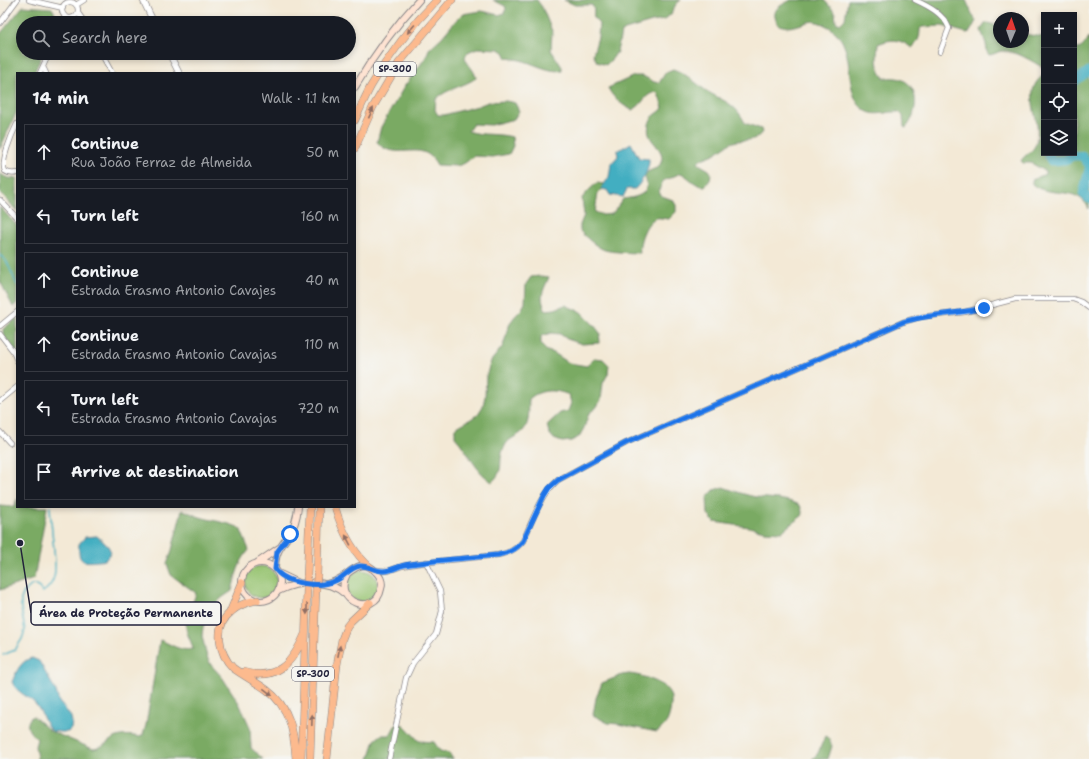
<!DOCTYPE html>
<meta charset="utf-8">
<style>
:root{--surface:#171b24;--page:#20242c;--text:#f1f3f6;--muted:#9ea1a6;--line:#363941}
body{margin:0;font-family:"Shantell Sans",sans-serif;background:var(--page);color:var(--text)}
.controls{position:absolute;right:12px;top:12px;display:grid;overflow:hidden;border-radius:0px;box-shadow:0 2px 6px #0003}
.controls button{width:36px;height:36px;display:grid;place-items:center;padding:0;border:0;border-bottom:1px solid var(--line);background:var(--surface);color:var(--text);font:20px sans-serif}
.compass{position:absolute;left:993px;top:12px;width:36px;height:36px;border-radius:50%;background:var(--surface);box-shadow:0 2px 6px #0003;rotate:2deg}
.stop{position:absolute;width:12px;height:12px;margin:-9px;border:3px solid #1a73e8;border-radius:50%;background:#fff}
.stop.end{background:#1a73e8;border-color:#fff;box-shadow:0 1px 4px #0008}
.list{margin:0;padding:0;list-style:none}
h2{display:flex;justify-content:space-between;align-items:center;height:52px;margin:0;padding:0 16px;font-size:17px}
h2 small{font-size:13px;font-weight:400;color:var(--muted)}
.list li{display:grid;grid-template-columns:26px 1fr auto;gap:12px;align-items:center;box-sizing:border-box;height:56px;margin:0 8px 8px;padding:0 8px;border:1px solid var(--line);border-radius:0px}
.list b{display:block;font-size:15px;white-space:nowrap}
.list p{margin:0;font-size:13px;white-space:nowrap;color:var(--muted)}
.list em{font-size:13px;font-style:normal;color:var(--muted)}
.icon{flex:none;width:22px;height:22px;fill:none;stroke:currentColor;stroke-width:2;stroke-linecap:round;stroke-linejoin:round}
.map{position:relative;flex:none;width:1089px;height:759px;overflow:hidden}
.search{position:absolute;background:var(--surface);box-shadow:0 2px 6px #0003;left:16px;top:16px;width:340px;height:44px;display:flex;align-items:center;gap:10px;box-sizing:border-box;padding:0 14px;border-radius:22px;color:var(--muted);font-size:15px}
.panel{position:absolute;background:var(--surface);box-shadow:0 2px 6px #0003;left:16px;top:72px;width:340px;height:436px;border-radius:0px}
.map>svg:first-child{display:block}
.green{fill:#98c472;stroke:#5d7356}
.forest{fill:#7aaa64;stroke:#4e6650}
.water{fill:#43aec1;stroke:#32687e}
.lines{fill:none;stroke-linecap:round;stroke-linejoin:round}
.stream{stroke:#43aec1;stroke-width:1.5}
.river{stroke:#43aec1;stroke-width:9}
.minor-casing{stroke:#8a8688;stroke-width:6}
.tertiary-casing{stroke:#8a8688;stroke-width:7}
.secondary-casing{stroke:#8a8688;stroke-width:8}
.trunk-casing{stroke:#8a8688;stroke-width:8}
.minor{stroke:#fff;stroke-width:4.5}
.tertiary{stroke:#fff;stroke-width:5.5}
.secondary{stroke:#fee3d2;stroke-width:6}
.trunk{stroke:#fcba8e;stroke-width:7}
.trunk-bridge-casing{stroke:#8a8688;stroke-width:8;stroke-linecap:butt}
.trunk-bridge{stroke:#fcba8e;stroke-width:7}
.oneway{fill:#8f6e64}
.route{stroke:#1a73e8;stroke-width:5}
.labels{text-anchor:middle;stroke-width:4;stroke-linejoin:round;paint-order:stroke}
.shield{fill:#f6f6f2;stroke:#626272;stroke-width:1}
.shield-label{font-size:9px;font-weight:bold;fill:#22223b}
.leader{fill:none;stroke:#22223b;stroke-width:1.5}
.callout-dot{fill:#22223b;stroke:#f6f6f2;stroke-width:1.5}
.callout{fill:#f6f6f2;stroke:#22223b;stroke-width:1.5}
.callout-label{font-size:11px;text-anchor:middle;font-weight:bold;fill:#22223b}
</style>
<div class="map">
<svg width="1089" height="759" viewBox="0 0 1089 759">
<rect width="100%" height="100%" fill="#f6f6f2"/>
<filter id="ink" filterUnits="userSpaceOnUse"><feTurbulence type="fractalNoise" baseFrequency=".025" numOctaves="2"/><feDisplacementMap in="SourceGraphic" scale="8" xChannelSelector="R" yChannelSelector="G"/><feConvolveMatrix kernelMatrix="1 2 1 2 8 2 1 2 1" color-interpolation-filters="sRGB"/></filter>
<filter id="wash" filterUnits="userSpaceOnUse"><feTurbulence type="fractalNoise" baseFrequency=".012" numOctaves="4" result="noise"/><feDisplacementMap in="SourceGraphic" scale="16" xChannelSelector="R" yChannelSelector="G"/><feGaussianBlur stdDeviation="0.9" result="paint"/><feColorMatrix in="noise" values="0 0 0 0 0 0 0 0 0 0 0 0 0 0 0 0 0 1.4 0 .05"/><feComposite in="paint" operator="in"/></filter>
<g filter="url(#wash)">
<rect width="100%" height="100%" fill="#f3e9d6"/>
<!-- green -->
<path class="green" d="M245 582a16 16 0 1 1 32 0a16 16 0 1 1-32 0Z
M346 586a16 16 0 1 1 32 0a16 16 0 1 1-32 0Z"/>
<!-- forest -->
<path class="forest" d="M493 0H537L542 7 552 31 551 50 562 67V70C551 74 531 62 520 60 516 59 511 59 507 58L504 52 499 49 477 48 468 52 465 57C467 65 475 70 476 78 463 87 448 88 436 99L435 110 438 115H444L455 112 478 106 488 102 506 101 515 103 519 111 514 119 491 125 473 124 468 131C482 136 498 133 512 137L513 146 509 154 492 157 474 156 465 163 457 166 437 165C424 140 404 158 384 148 382 147 379 144 377 142L381 127 404 87 426 57 429 49 442 37 457 19 462 14 482 11 499 15 504 13 506 9 505 6Z
M564 0H681L676 4 671 14 664 20 652 22 625 30 621 33 617 52 612 59 606 65 597 62 593 54 598 37 599 24C589 15 597 13 592 5H575Z
M791 0H824L835 12 836 22 840 24 845 19 848 0H966L972 14 976 21 970 32 967 33 942 26 922 27 920 29C920 37 918 43 912 48 900 39 892 38 878 44 877 58 875 66 884 78 889 78 898 77 903 80 921 89 917 115 906 128L904 127 903 116 899 112C888 111 876 117 866 111 838 94 863 41 823 24 809 18 807 24 794 26 788 28 784 26 778 25 770 9 778 7 791 0Z
M23 6 52 8 56 15V23H23V53H43L34 73H17V111L0 149V34Z
M989 23 999 27V42H1023V34L1044 37V68C1031 61 1016 50 1001 51 997 52 993 55 989 55L987 52 986 44 981 30 985 24Z
M1089 37V209C1078 184 1049 199 1032 184V180L1045 174V171L1031 163H1023L1021 161C1026 152 1035 153 1037 139 1041 123 1026 99 1036 83 1038 80 1041 77 1044 74V153H1074V49C1082 50 1085 44 1089 37Z
M673 69C685 73 695 82 705 90 722 101 735 102 745 123L761 129 762 132C754 144 741 138 731 143 724 146 719 152 712 155 707 157 702 158 698 162L699 164 709 170 711 173 710 180 705 186C696 187 689 177 681 173L663 181 660 188 659 194 662 196 673 200 676 205V212L669 219C665 219 660 217 656 218 646 221 638 243 640 253 634 253 610 252 605 250 599 249 584 236 580 231V225L584 215 582 198 590 189 597 183 604 184V186L598 193 595 212 603 215 612 214 623 199C638 197 653 194 644 175L649 171 659 167C660 164 662 161 662 158 662 144 641 140 651 119 654 114 660 113 663 108L658 93 655 92C642 96 644 105 632 110 623 106 612 97 608 88L634 76H643L654 82 659 83 666 72Z
M0 173C5 178 10 179 17 178V211L0 192Z
M0 207 17 226V303L13 307 0 281Z
M540 276 549 277C544 290 538 296 546 310L555 309 565 305 581 312 594 325 600 333 599 343 582 344 567 339 560 334 551 333 541 336V345L547 351 554 353 569 363 587 366 594 358 603 359 609 365 608 374 603 383 601 400 596 408 589 413 584 428 579 437 571 441 562 442 554 439 549 433 547 425 560 413 568 411 571 403 569 395C555 389 540 389 529 399 528 410 531 423 522 432 515 438 508 438 504 448 497 462 506 469 492 482 474 470 469 452 455 437V428L471 419 478 414 483 406 485 396 486 376 491 361 503 346 510 323 515 316 521 310 525 303 526 284 531 277Z
M17 318V355L3 335V329Z
M723 487C732 490 748 496 757 497 773 499 784 498 800 505L803 515C796 521 788 525 782 532L764 531 749 527 714 522 708 514 707 498 714 490Z
M17 499V507H47L34 579 0 590V506L14 507Z
M182 510C188 511 193 515 200 517 213 521 227 522 240 528L249 550C238 563 236 575 232 591L223 597 215 604 203 627 202 636 207 657 211 665 222 677 239 703 250 727 251 748 263 759H37L35 746 37 739C29 732 24 726 31 717L33 716 50 731 93 749C101 748 104 745 111 740 121 734 129 735 140 737L143 735 146 725 160 640C171 644 180 652 193 649 192 642 187 636 186 628 185 615 193 605 196 593L171 575 167 564 171 554Z
M629 674C641 675 665 682 670 694 672 699 671 707 670 712 668 722 665 726 657 732L618 724 608 723 593 715 596 698 602 683 622 675Z
M400 724 404 725 419 741 434 742 440 751 449 753 453 759H369L375 740 381 735H390L395 726Z
M825 736 828 738 832 746 828 759H812L818 753Z"/>
<!-- water -->
<path class="water" d="M631 143 639 158 649 159C650 169 642 182 635 189H627L623 197 610 195 607 190 601 189 609 177 611 164 618 156 617 151Z
M97 536 108 546 111 552C109 555 108 558 105 560 101 561 84 563 82 560 78 557 79 549 79 544L85 537Z
M32 658 39 661 56 691 59 702 65 709 71 717 72 722 71 729 68 732H60L52 731C44 724 43 714 37 706 30 696 17 694 12 682 16 672 21 660 32 658Z"/>
<g class="lines">
<!-- stream -->
<path class="stream" d="M0 255 7 262 17 285
M3 655 15 650 22 639 25 630 21 608V599L24 592 32 585H36L43 592C59 581 55 565 54 549 52 535 51 521 50 507"/>
<!-- river -->
<path class="river" d="M1074 82 1089 71
M1050 153 1049 157 1051 161 1065 160 1073 156H1082L1089 165
M1089 169 1083 194 1089 199"/>
</g>
</g>
<g filter="url(#ink)">
<g class="lines">
<!-- minor casing -->
<g class="minor-casing">
<path id="minor" d="M29 0 63 8
M915 0C928 6 944 14 949 28L940 52
M62 10a8 8 0 1 1 16 0a8 8 0 1 1-16 0Z
M76 5 84 0
M78 13 85 23
M0 23 17 0
M62 23 65 16
M101 53 112 73
M43 67 46 73
M40 73 49 53
M17 124C12 134 0 162 5 171 9 174 12 174 17 173
M0 200 17 218
M0 326 17 312
M0 334 13 351 17 361
M0 401 17 387
M0 432 10 443
M375 570 388 571 402 566 420 563 498 555C508 553 516 550 523 541 533 520 540 496 558 480L626 443 903 322 920 317 965 312 1015 299H1073L1081 302 1089 308
M389 759 406 678 413 663 436 634 442 611 440 591 426 562"/>
</g>
<!-- tertiary casing -->
<g class="tertiary-casing">
<path id="tertiary" d="M143 0 154 23
M169 53 179 73"/>
</g>
<!-- secondary casing -->
<g class="secondary-casing">
<path id="secondary" d="M355 87C374 55 393 28 419 0
M257 563 279 548
M242 582a19 19 0 1 1 38 0a19 19 0 1 1-38 0Z
M275 569C275 552 280 548 289 535 295 526 297 517 298 507
M278 573 299 583
M327 584C332 583 337 581 341 578 352 571 363 557 376 572 381 577 383 583 381 589 376 617 331 603 347 574
M278 591C298 581 327 578 345 594"/>
</g>
<!-- trunk casing -->
<g class="trunk-casing">
<path id="trunk" d="M355 120C360 109 365 97 371 86 389 55 412 25 437 0
M355 148 373 107 399 63 452 0
M335 507C342 531 352 552 371 568
M307 577 310 507
M317 577 319 507
M257 600C247 602 238 605 231 612 213 626 219 654 233 668 244 676 256 682 267 690 290 707 294 732 296 759
M230 612 242 583
M243 672C277 681 292 664 305 634
M301 759 307 588
M310 759 316 589
M327 759 337 665 342 639 347 626 351 621 370 603"/>
</g>
<!-- minor -->
<use href="#minor" class="minor"/>
<!-- tertiary -->
<use href="#tertiary" class="tertiary"/>
<!-- secondary -->
<use href="#secondary" class="secondary"/>
<!-- trunk -->
<use href="#trunk" class="trunk"/>
<!-- trunk-bridge casing -->
<g class="trunk-bridge-casing">
<path id="trunk-bridge" d="M307 588V577
M316 589 317 577"/>
</g>
<!-- trunk-bridge -->
<use href="#trunk-bridge" class="trunk-bridge"/>
</g>
<!-- one-way arrows -->
<defs><path id="oneway-solid" d="M-6-.8H1V-3.2L6.5 0L1 3.2V.8H-6Z"/></defs>
<g class="oneway">
<use href="#oneway-solid" transform="translate(411 29) rotate(130)"/>
<use href="#oneway-solid" transform="translate(371 113) rotate(-65)"/>
<use href="#oneway-solid" transform="translate(348 540) rotate(-118)"/>
<use href="#oneway-solid" transform="translate(307 609) rotate(91)"/>
<use href="#oneway-solid" transform="translate(339 651) rotate(-79)"/>
<use href="#oneway-solid" transform="translate(268 692) rotate(38)"/>
<use href="#oneway-solid" transform="translate(312 720) rotate(-88)"/>
</g>
</g>
<g class="lines" filter="url(#ink)">
<!-- route -->
<path class="route" d="M290 534 277 552 275 569C286 585 322 588 337 580 345 576 351 567 360 566 369 565 375 572 384 571 390 571 395 568 401 566 407 564 413 564 419 563 445 559 471 558 498 555 508 553 516 550 523 541L544 496 549 488 558 480 626 443 903 322C929 314 957 314 984 308"/>
</g>
<g class="labels">
<!-- shield labels -->
<g class="shield">
<rect x="374" y="62" width="42" height="14" rx="3"/>
<rect x="292" y="667" width="42" height="14" rx="3"/>
</g>
<g class="shield-label">
<text x="395" y="72">SP-300</text>
<text x="313" y="677">SP-300</text>
</g>
</g>
<!-- callouts -->
<path class="leader" d="M20 543L31 613"/>
<circle class="callout-dot" cx="20" cy="543" r="4"/>
<rect class="callout" x="31" y="602" width="190" height="23" rx="4"/>
<g class="callout-label">
<text x="126" y="617">Área de Proteção Permanente</text>
</g>
</svg>
<div class="controls">
<button>+</button>
<button>−</button>
<button><svg class="icon" aria-label="locate" viewBox="0 0 24 24"><circle cx="12" cy="12" r="6"/><path d="M12 2v4M12 18v4M2 12h4M18 12h4"/></svg></button>
<button><svg class="icon" aria-label="layers" viewBox="0 0 24 24"><path d="M12 4l9 5-9 5-9-5zM3 14l9 5 9-5"/></svg></button>
</div>
<svg class="compass" viewBox="-18 -18 36 36"><path d="M0-13l5 13h-10z" fill="#e53935"/><path d="M0 13l5-13h-10z" fill="#9ea1a6"/></svg>
<div class="stop" style="left:290px;top:534px"></div>
<div class="stop end" style="left:984px;top:308px"></div>
<div class="search"><svg class="icon" aria-label="search" viewBox="0 0 24 24"><circle cx="10" cy="10" r="6"/><path d="M15 15l6 6"/></svg>Search here</div>
<section class="panel">
<h2>14 min<small>Walk · 1.1 km</small></h2>
<ul class="list">
<li><svg class="icon" aria-label="ahead" viewBox="0 0 24 24"><path d="M12 20V5M6 11l6-6 6 6"/></svg><div><b>Continue</b><p>Rua João Ferraz de Almeida</p></div><em>50 m</em></li>
<li><svg class="icon" aria-label="left" viewBox="0 0 24 24"><path d="M17 20v-9H6M10 6l-5 5 5 5"/></svg><div><b>Turn left</b></div><em>160 m</em></li>
<li><svg class="icon" aria-label="ahead" viewBox="0 0 24 24"><path d="M12 20V5M6 11l6-6 6 6"/></svg><div><b>Continue</b><p>Estrada Erasmo Antonio Cavajes</p></div><em>40 m</em></li>
<li><svg class="icon" aria-label="ahead" viewBox="0 0 24 24"><path d="M12 20V5M6 11l6-6 6 6"/></svg><div><b>Continue</b><p>Estrada Erasmo Antonio Cavajas</p></div><em>110 m</em></li>
<li><svg class="icon" aria-label="left" viewBox="0 0 24 24"><path d="M17 20v-9H6M10 6l-5 5 5 5"/></svg><div><b>Turn left</b><p>Estrada Erasmo Antonio Cavajas</p></div><em>720 m</em></li>
<li><svg class="icon" aria-label="arrive" viewBox="0 0 24 24"><path d="M6 21V4h12l-3 4 3 4H6"/></svg><div><b>Arrive at destination</b></div></li>
</ul>
</section>
</div>
